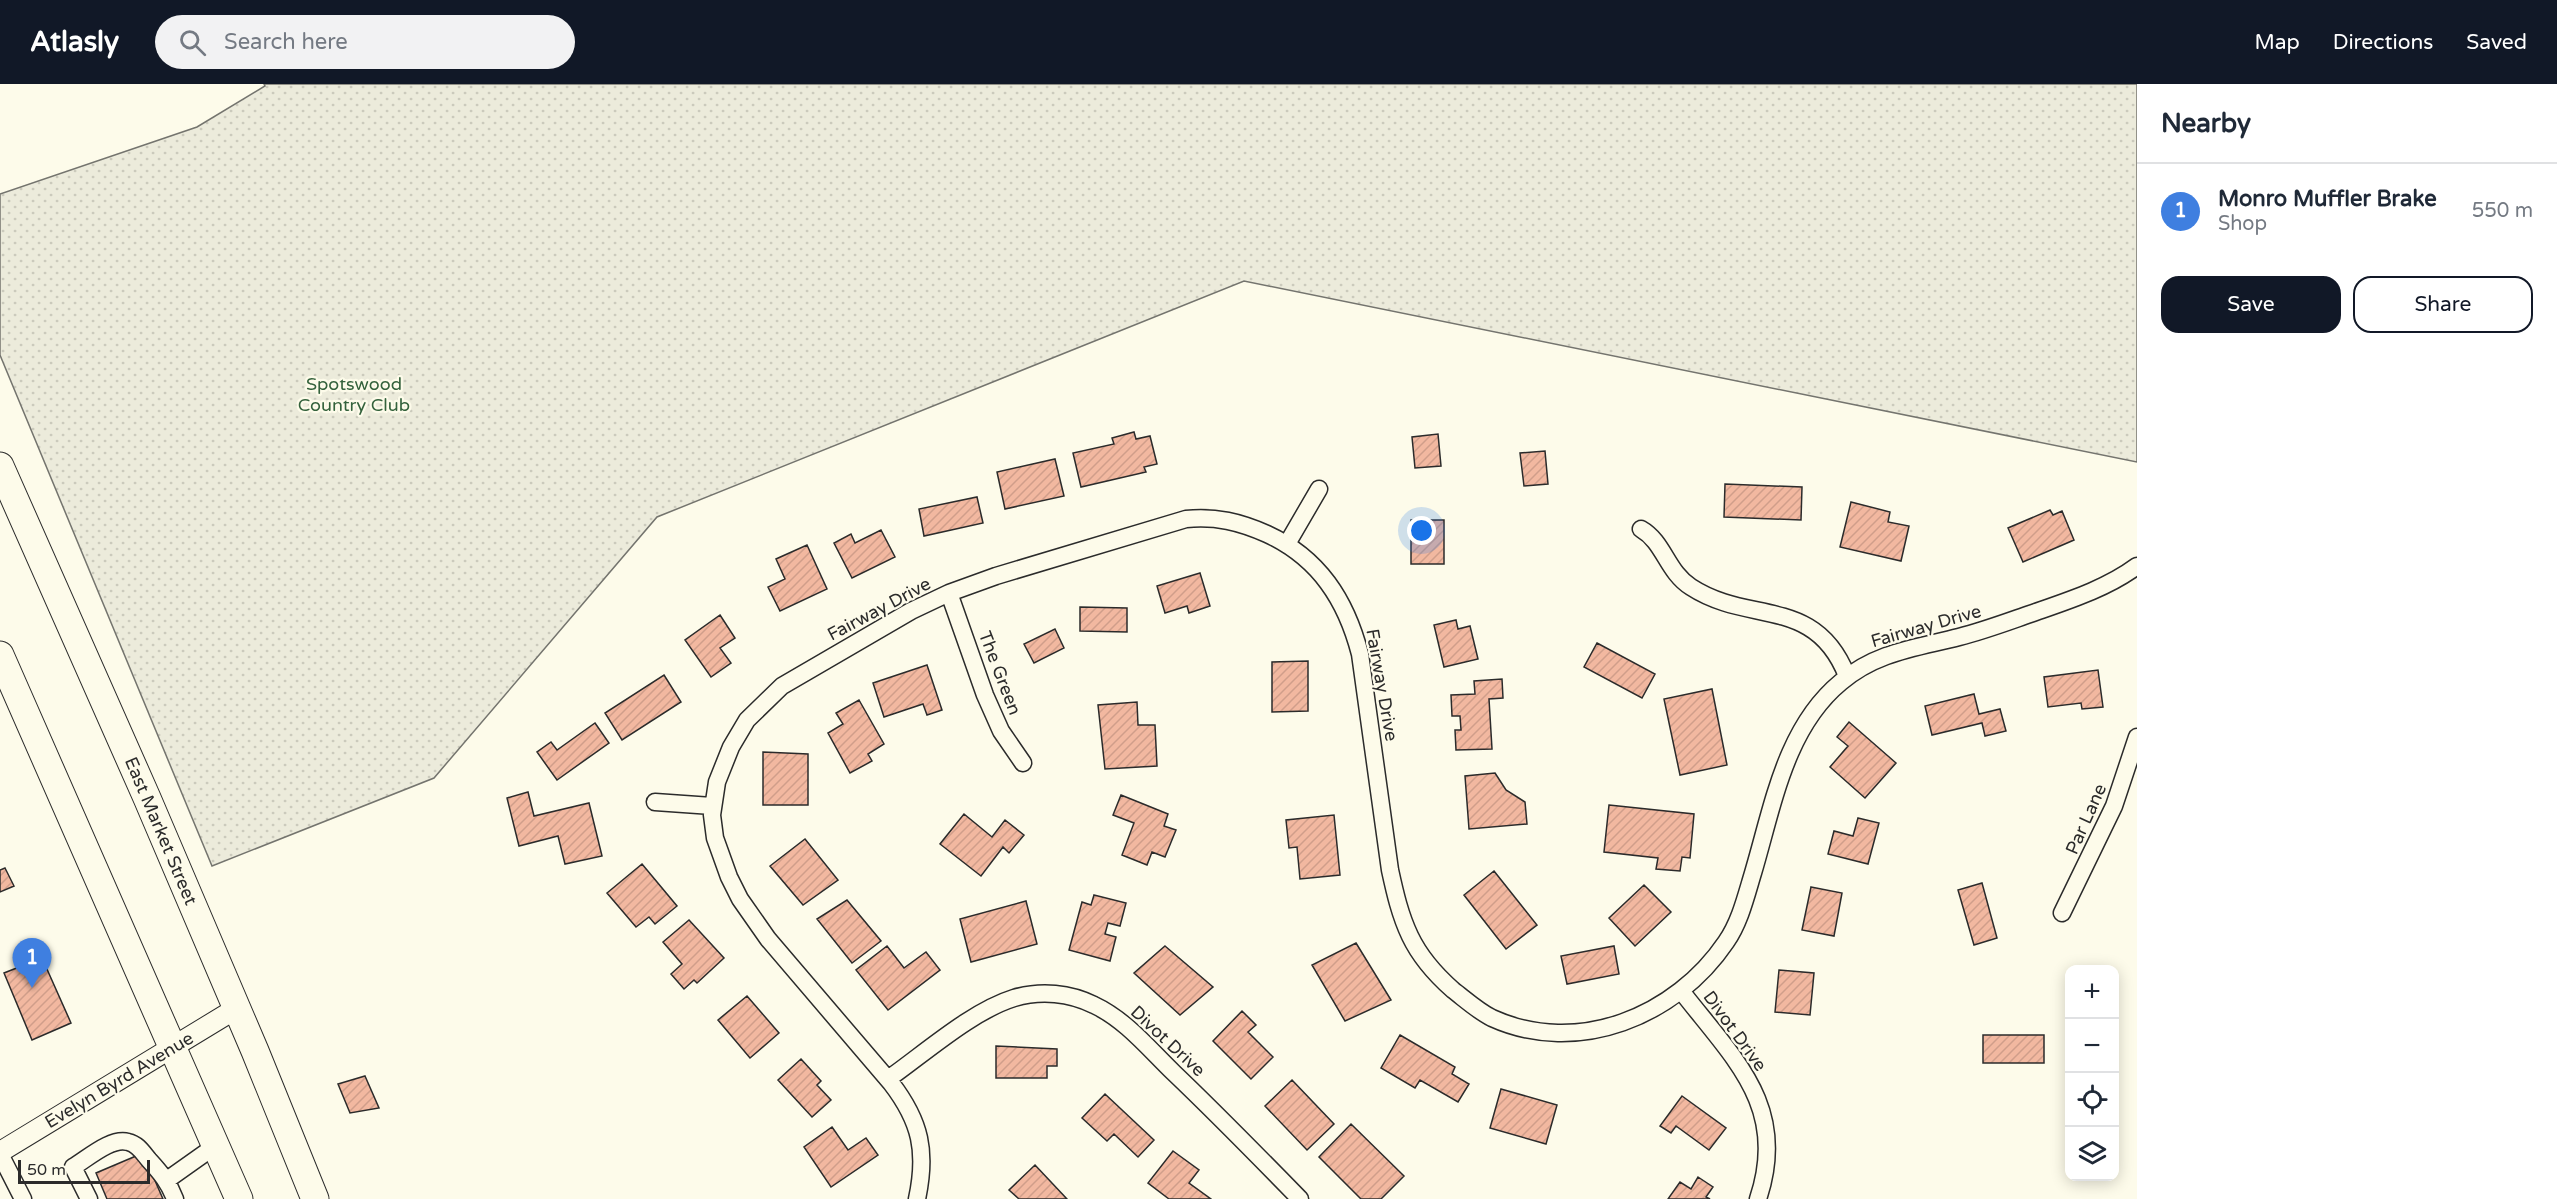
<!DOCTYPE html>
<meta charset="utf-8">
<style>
:root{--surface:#fff;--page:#f2f2f3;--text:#1f2937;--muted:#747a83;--line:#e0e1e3;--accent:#111827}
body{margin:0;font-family:"Varela Round",sans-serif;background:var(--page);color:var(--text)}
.controls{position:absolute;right:18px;bottom:18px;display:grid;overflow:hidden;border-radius:12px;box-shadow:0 3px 15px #0003}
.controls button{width:54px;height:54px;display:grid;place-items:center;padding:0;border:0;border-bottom:2px solid var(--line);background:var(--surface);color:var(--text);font:30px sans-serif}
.scale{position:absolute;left:18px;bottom:15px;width:132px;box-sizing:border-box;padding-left:6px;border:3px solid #2b2b2b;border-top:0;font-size:16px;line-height:21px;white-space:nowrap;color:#2b2b2b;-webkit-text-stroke:4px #fdfbea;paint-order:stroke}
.you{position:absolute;left:1422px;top:447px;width:21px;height:21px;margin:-15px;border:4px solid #fff;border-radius:50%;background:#1a73e8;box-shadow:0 0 0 9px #1a73e833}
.badge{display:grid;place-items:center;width:39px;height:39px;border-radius:50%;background:var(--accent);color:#fff;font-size:20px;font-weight:700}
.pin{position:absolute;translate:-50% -50px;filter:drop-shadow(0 2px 3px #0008)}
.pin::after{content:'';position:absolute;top:32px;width:21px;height:18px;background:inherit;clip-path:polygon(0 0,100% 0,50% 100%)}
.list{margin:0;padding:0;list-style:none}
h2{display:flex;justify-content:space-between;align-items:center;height:78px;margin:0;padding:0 24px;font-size:26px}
h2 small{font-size:20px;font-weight:400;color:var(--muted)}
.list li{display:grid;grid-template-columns:39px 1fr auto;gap:18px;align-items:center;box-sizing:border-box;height:96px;padding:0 24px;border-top:2px solid var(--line)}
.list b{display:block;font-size:22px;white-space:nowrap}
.list p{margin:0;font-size:20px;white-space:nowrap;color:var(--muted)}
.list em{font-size:20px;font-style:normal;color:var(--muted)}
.actions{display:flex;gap:12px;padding:18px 24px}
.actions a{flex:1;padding:14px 0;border:2px solid var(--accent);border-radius:18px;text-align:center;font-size:21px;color:var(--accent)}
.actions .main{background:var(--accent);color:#fff}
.icon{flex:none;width:33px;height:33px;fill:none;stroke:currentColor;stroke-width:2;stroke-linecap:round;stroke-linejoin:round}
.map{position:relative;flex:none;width:2137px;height:1115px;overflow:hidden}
header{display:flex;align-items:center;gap:36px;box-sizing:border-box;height:84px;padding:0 30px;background:var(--accent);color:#fff}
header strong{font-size:28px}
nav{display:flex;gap:33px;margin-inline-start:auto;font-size:21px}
.search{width:420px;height:54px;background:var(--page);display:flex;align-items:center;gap:15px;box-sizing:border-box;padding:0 21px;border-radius:33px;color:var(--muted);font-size:22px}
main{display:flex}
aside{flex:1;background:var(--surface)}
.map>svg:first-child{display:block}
.grass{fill:url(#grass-dots);stroke:#74746e;stroke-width:1.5}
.building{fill:url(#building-hatch);stroke:#2b2b2b;stroke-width:1.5}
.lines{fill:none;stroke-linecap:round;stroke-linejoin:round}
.minor-casing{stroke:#2b2b2b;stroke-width:19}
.tertiary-casing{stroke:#2b2b2b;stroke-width:22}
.trunk-casing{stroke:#2b2b2b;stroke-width:29}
.minor{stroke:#fdfbea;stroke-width:16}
.tertiary{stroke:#fdfbea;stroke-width:20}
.trunk{stroke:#fdfbea;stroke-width:27}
.labels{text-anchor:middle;stroke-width:4.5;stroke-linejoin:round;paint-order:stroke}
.park-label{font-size:18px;fill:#34623c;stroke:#fdfbea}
.street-label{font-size:18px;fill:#2b2b2b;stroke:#fdfbea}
</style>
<header>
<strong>Atlasly</strong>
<div class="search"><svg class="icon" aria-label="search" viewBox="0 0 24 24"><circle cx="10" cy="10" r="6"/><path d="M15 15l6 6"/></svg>Search here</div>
<nav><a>Map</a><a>Directions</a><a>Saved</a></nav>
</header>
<main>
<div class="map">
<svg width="2137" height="1115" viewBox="0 0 2137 1115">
<defs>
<pattern id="grass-dots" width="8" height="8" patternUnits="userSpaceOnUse" patternTransform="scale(1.5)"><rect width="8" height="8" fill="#ecebdb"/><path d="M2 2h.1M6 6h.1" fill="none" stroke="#cbcabc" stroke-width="1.8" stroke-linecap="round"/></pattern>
<pattern id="building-hatch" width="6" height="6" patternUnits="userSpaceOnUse" patternTransform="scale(1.5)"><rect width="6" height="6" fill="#f2b8a0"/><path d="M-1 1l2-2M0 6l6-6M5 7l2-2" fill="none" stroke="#d09e8a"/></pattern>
</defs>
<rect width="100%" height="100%" fill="#fdfbea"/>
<!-- grass -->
<path class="grass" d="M264 0H2137V378L1244 197 657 433 434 694 212 782 0 271V110L197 43 265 2Z"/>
<!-- building -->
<path class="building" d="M1134 348 1136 355 1150 352 1157 380 1144 383 1146 388 1081 403 1073 369 1114 360 1112 354Z
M1438 350 1441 382 1415 384 1412 353Z
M1545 367 1548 400 1524 402 1520 369Z
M1055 375 1064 412 1005 425 997 388Z
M1725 400 1802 403 1801 436 1724 433Z
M977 413 983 439 924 452 919 425Z
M1851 418 1890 428 1888 438 1909 442 1901 477 1840 463Z
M2050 426 2053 431 2062 427 2074 456 2023 478 2008 444Z
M1411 436H1444V480H1411Z
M881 446 895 473 852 494 834 459 851 450 855 459Z
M807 461 827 505 780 527 768 503 785 495 776 475Z
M1200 489 1210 522 1189 529 1187 522 1165 529 1157 502Z
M1080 523 1127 524V548L1080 547Z
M720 531 735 554 720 564 731 579 711 593 685 556Z
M1456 536 1458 545 1470 542 1478 575 1444 583 1434 541Z
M1055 545 1064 564 1034 579 1024 560Z
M1597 559 1655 590 1642 614 1584 583Z
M1308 577V627L1272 628V578Z
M927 581 942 626 927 631 923 620 884 633 873 599Z
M2098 586 2103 623 2082 625 2081 619 2048 623 2044 593Z
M664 591 681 618 622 656 605 629Z
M1502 595 1503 614 1489 615 1492 665 1456 666 1455 646H1461L1460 632H1452L1451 611 1475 610 1474 597Z
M1712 605 1727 681 1680 691 1664 615Z
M1974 610 1979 630 2000 625 2006 647 1985 652 1982 639 1932 651 1925 622Z
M859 616 884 660 868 670 872 677 850 689 828 649 843 640 836 629Z
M1137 618 1138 641H1155L1157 682 1105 685 1098 621Z
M1849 638 1896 679 1865 714 1830 683 1848 662 1837 653Z
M595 639 609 659 557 696 537 668 551 658 557 666Z
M763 668 808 670V721H763Z
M1495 689 1506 706 1525 718 1527 740 1469 745 1465 692Z
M528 708 534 732 589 719 602 772 565 780 558 752 519 762 507 714Z
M1121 711 1168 730 1164 742 1176 746 1165 773 1152 768 1147 781 1122 771 1134 739 1113 731Z
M1609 721 1694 730 1690 774 1682 773 1680 787 1656 785 1658 774 1604 768Z
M964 730 992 753 1005 736 1024 751 1009 769 1003 763 981 792 940 760Z
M1334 731 1340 791 1300 795 1297 763 1289 764 1286 736Z
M1858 734 1879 739 1868 780 1828 770 1834 747 1853 752Z
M805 755 838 796 803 821 770 782Z
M642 780 677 822 655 840 649 833 636 843 607 809Z
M5 784 14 802 0 808V786Z
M1494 787 1537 841 1506 865 1464 811Z
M1982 799 1997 854 1974 861 1958 806Z
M1644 801 1671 828 1635 862 1609 834Z
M1811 803 1842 809 1834 852 1802 846Z
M1094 811 1126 819 1120 842 1108 839 1105 850 1116 853 1110 877 1069 866 1082 818 1091 821Z
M847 816 881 857 852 879 817 835Z
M1026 817 1037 860 971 878 960 835Z
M689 836 724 874 697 899 694 896 684 905 671 890 682 880 663 858Z
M1356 859 1391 916 1345 937 1312 881Z
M887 862 904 884 926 868 940 886 888 926 856 886Z
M1165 862 1213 903 1180 931 1134 889Z
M1614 862 1619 890 1567 900 1561 872Z
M42 874 71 939 32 956 4 889Z
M1779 886 1814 889 1810 931 1775 928Z
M747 912 779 949 750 974 718 936Z
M1242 927 1256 941 1248 948 1273 973 1251 995 1213 957Z
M1400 951 1455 983 1452 990 1469 1000 1458 1018 1420 996 1415 1004 1381 984Z
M1983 951H2044V979H1983Z
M996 962 1057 965V982H1047V994H996Z
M801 975 821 997 817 1001 831 1016 812 1033 778 996Z
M365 992 379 1024 350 1029 338 1000Z
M1292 996 1334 1040 1307 1066 1265 1022Z
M1501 1005 1557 1021 1546 1060 1490 1044Z
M1105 1010 1154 1056 1138 1073 1114 1050 1107 1057 1082 1034Z
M1682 1012 1726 1044 1709 1066 1676 1042 1671 1049 1660 1042Z
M1351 1040 1404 1092 1381 1115H1361L1319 1073Z
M832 1043 848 1066 866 1054 878 1071 831 1103 804 1063Z
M1173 1067 1199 1086 1189 1099 1211 1115H1169L1148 1099Z
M143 1069 163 1115H107L96 1089Z
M1035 1081 1067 1115H1019L1009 1106Z
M1698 1093 1713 1103 1706 1113 1710 1115H1668L1680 1098 1691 1105Z"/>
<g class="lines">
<!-- minor casing -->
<g class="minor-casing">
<path id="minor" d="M1641 445C1664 458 1667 488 1691 503 1749 541 1815 511 1847 592
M1287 460 1319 405
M949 509 985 611 1001 647 1023 679
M655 718 712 722
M2062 829 2114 722 2137 653
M1682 908C1734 975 1789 1023 1758 1115
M888 995C925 969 972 927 1014 914 1041 906 1070 909 1094 921 1126 936 1149 965 1174 989 1217 1030 1258 1072 1300 1115
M0 1070 23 1115
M167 1096 215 1062
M89 1115 73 1083C87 1075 111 1053 128 1058 138 1060 143 1069 149 1076 161 1089 169 1099 175 1115
M917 1115C927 1068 921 1038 891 999L768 855 740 815 729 793 715 754 712 731 717 698 731 663 747 636 782 602 911 527 949 509 996 492 1186 435C1216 432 1240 438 1267 450 1319 474 1346 516 1360 570L1390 786C1395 809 1400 831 1410 852 1420 873 1436 891 1453 906 1466 916 1478 927 1492 934 1578 973 1676 932 1726 858 1740 838 1746 812 1753 789 1773 722 1785 644 1841 598 1876 568 1916 564 1959 553 1983 547 2007 538 2030 530 2067 517 2106 505 2137 482"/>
</g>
<!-- tertiary casing -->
<g class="tertiary-casing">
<path id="tertiary" d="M0 1068 237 924"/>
</g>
<!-- trunk casing -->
<g class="trunk-casing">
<path id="trunk" d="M0 382 147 714 255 967 315 1115
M0 571 239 1115"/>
</g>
<!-- minor -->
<use href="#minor" class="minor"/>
<!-- tertiary -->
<use href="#tertiary" class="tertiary"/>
<!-- trunk -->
<use href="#trunk" class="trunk"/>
</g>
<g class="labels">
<!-- park labels -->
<g class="park-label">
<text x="354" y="306">Spotswood<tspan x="354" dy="21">Country Club</tspan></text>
</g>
<!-- street labels -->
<g class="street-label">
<text transform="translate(879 525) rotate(-28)" y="6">Fairway Drive</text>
<text transform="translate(1926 542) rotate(-16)" y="6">Fairway Drive</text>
<text transform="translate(1000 589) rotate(69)" y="6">The Green</text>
<text transform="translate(1382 601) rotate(80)" y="6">Fairway Drive</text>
<text transform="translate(2086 735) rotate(-66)" y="6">Par Lane</text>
<text transform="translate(161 747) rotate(67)" y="6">East Market Street</text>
<text transform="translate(1735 947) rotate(54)" y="6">Divot Drive</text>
<text transform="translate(1168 957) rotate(43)" y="6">Divot Drive</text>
<text transform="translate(119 996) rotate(-31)" y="6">Evelyn Byrd Avenue</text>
</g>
</g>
</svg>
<div class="controls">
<button>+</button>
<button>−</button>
<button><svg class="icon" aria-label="locate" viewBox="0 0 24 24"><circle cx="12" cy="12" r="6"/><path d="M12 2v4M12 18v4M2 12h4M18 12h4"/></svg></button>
<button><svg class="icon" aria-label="layers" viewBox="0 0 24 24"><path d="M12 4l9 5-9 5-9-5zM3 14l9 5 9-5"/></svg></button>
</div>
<div class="scale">50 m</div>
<div class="you"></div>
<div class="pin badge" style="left:32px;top:904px;background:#3f7fe0">1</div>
</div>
<aside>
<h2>Nearby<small></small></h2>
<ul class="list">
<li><span class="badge" style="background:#3f7fe0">1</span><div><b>Monro Muffler Brake</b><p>Shop</p></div><em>550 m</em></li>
</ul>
<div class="actions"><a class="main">Save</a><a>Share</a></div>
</aside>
</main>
